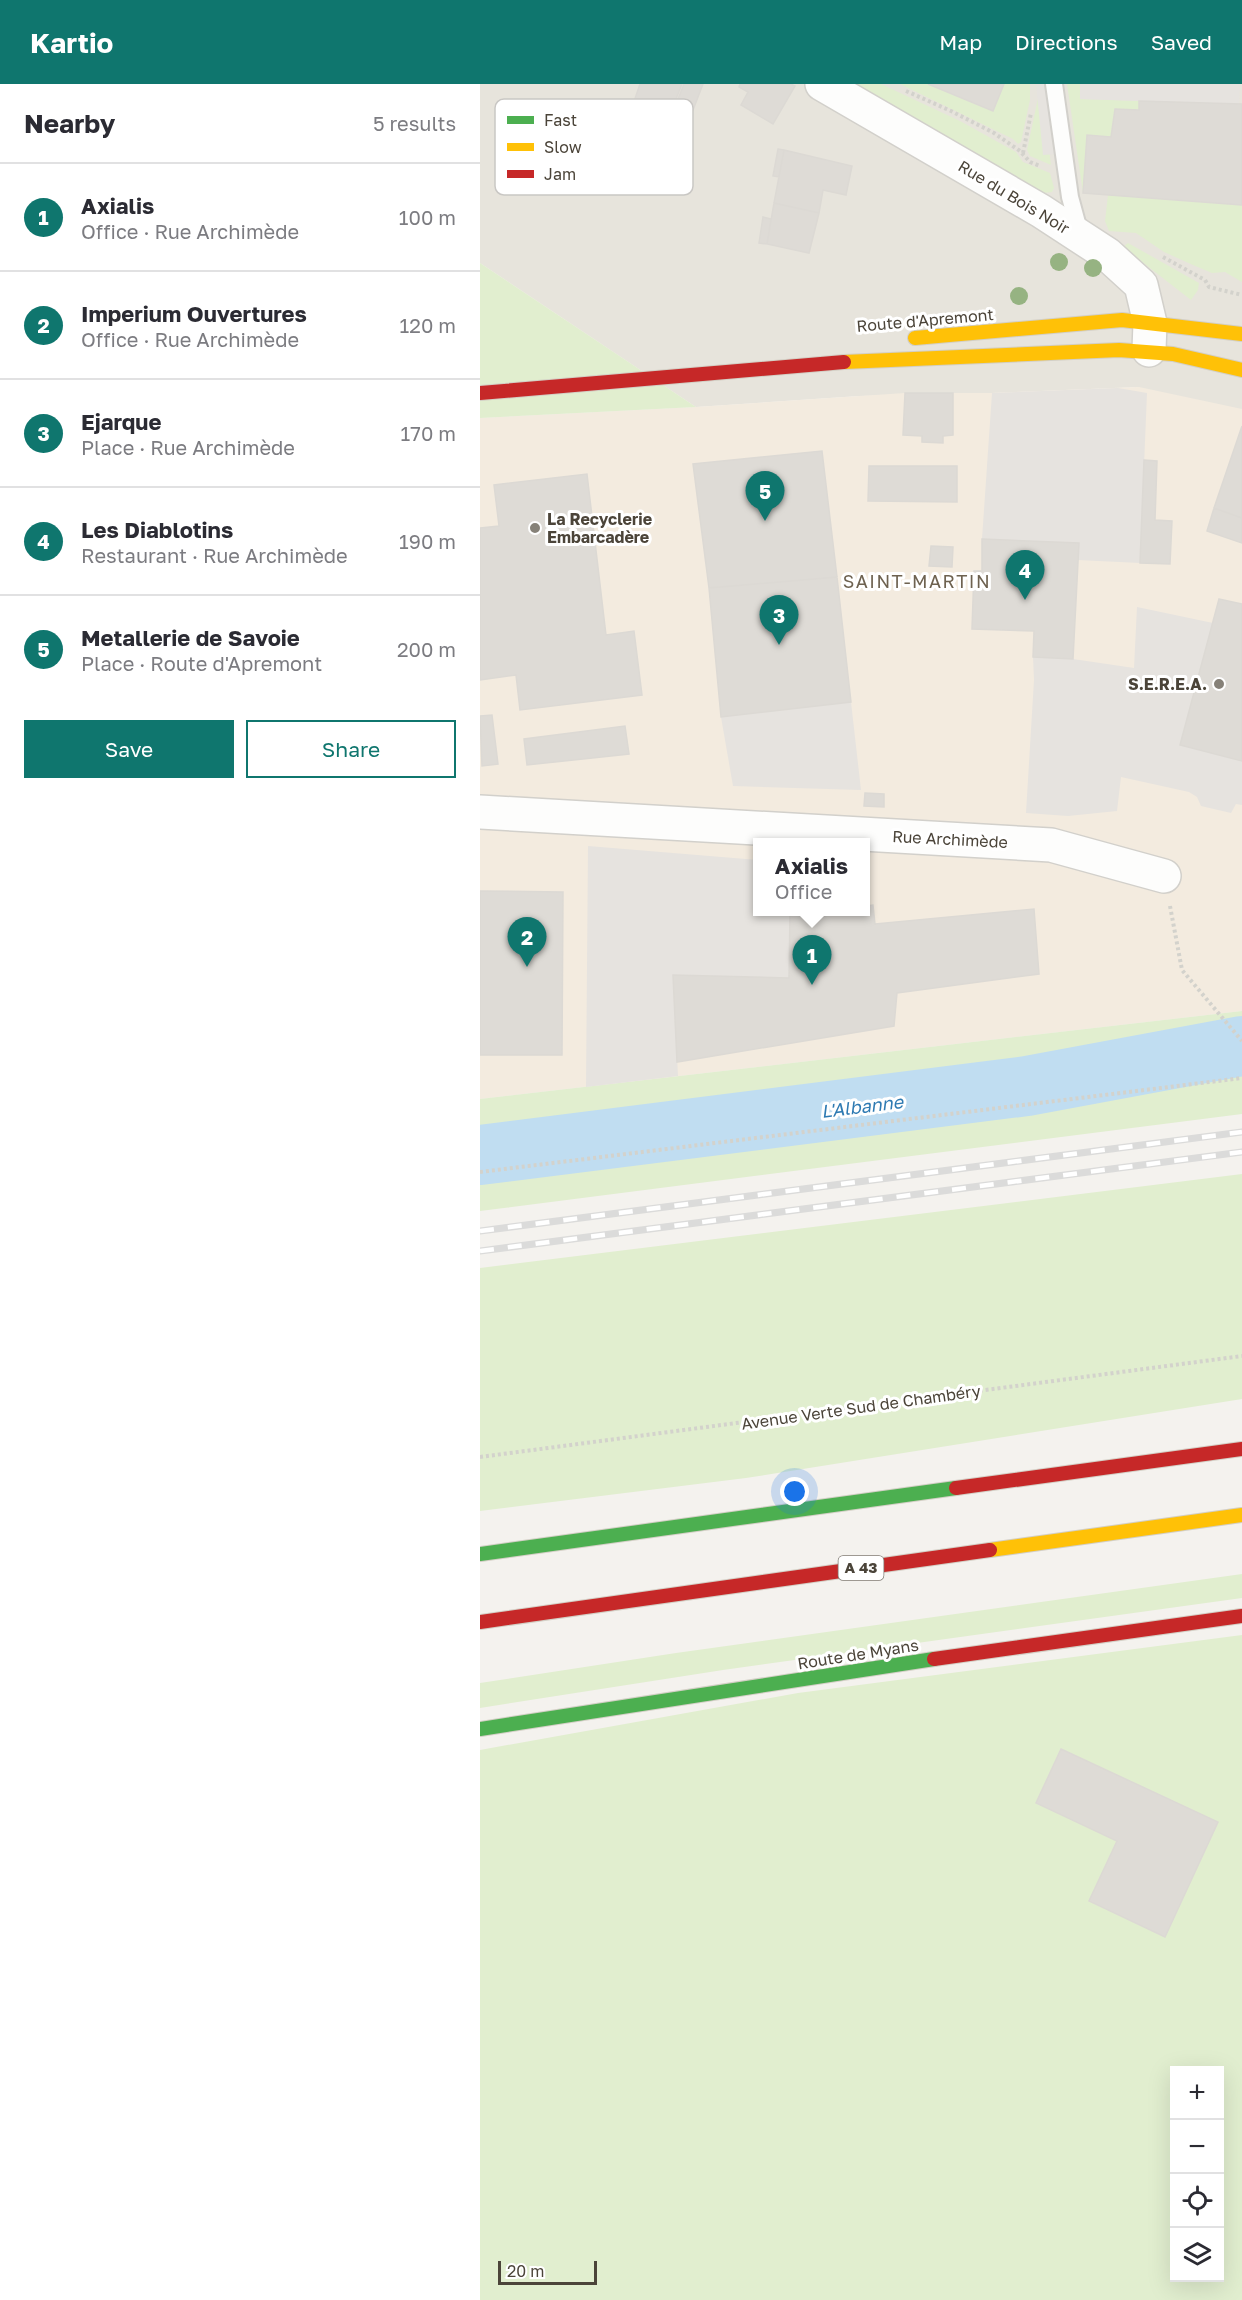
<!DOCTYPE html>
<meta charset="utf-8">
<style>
:root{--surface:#fff;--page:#f7f7f7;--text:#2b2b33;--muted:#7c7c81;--line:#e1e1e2;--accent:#0f766e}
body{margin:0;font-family:"Golos Text",sans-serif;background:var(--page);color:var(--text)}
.controls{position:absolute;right:18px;bottom:18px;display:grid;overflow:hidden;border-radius:0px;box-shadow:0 6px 24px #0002}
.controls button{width:54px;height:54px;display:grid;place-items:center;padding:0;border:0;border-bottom:2px solid var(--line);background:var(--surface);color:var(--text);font:30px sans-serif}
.scale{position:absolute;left:18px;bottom:15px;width:99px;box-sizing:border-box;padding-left:6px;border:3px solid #4b4439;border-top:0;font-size:16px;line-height:21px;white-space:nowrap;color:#4b4439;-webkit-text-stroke:4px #fff;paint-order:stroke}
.you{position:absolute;left:315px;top:1408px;width:21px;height:21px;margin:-15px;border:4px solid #fff;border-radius:50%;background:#1a73e8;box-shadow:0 0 0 9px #1a73e833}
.badge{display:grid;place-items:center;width:39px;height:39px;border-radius:50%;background:var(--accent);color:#fff;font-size:20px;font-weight:700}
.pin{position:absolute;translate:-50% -50px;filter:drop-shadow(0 2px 3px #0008)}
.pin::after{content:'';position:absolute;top:32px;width:21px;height:18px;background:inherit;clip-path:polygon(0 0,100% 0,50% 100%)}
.popup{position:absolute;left:273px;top:754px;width:117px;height:78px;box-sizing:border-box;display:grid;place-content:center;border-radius:0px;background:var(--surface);filter:drop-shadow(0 2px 4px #0005);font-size:20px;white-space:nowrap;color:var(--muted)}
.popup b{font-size:22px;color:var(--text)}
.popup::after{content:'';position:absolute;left:50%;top:100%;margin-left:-12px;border:12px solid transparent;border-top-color:var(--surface)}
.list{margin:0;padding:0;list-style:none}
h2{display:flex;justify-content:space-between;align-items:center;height:78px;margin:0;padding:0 24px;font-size:26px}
h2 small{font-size:20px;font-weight:400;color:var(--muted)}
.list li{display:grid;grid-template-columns:39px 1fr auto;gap:18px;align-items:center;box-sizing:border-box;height:108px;padding:0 24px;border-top:2px solid var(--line)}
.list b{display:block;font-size:22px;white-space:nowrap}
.list p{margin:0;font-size:20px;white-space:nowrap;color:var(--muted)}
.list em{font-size:20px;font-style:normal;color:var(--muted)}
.actions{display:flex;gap:12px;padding:18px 24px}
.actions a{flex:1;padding:14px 0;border:2px solid var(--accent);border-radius:0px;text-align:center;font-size:21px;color:var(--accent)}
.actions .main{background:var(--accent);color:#fff}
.icon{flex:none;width:33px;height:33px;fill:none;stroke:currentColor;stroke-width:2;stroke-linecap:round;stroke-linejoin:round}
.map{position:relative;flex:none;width:762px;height:2216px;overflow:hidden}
header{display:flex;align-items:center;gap:36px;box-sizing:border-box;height:84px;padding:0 30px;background:var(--accent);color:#fff}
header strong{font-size:28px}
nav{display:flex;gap:33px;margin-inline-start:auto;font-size:21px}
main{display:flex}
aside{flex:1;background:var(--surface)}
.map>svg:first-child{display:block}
.residential{fill:#e7e4dc}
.commercial{fill:#f3ebdf;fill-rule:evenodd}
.green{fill:#e1eecf;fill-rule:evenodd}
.parking{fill:#e6e3df}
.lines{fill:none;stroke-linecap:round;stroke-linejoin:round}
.river{stroke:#c0ddf1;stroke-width:60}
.building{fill:#dedbd6;stroke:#dcd9d4;stroke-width:1.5}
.lane-casing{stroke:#d2d0cb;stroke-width:20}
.street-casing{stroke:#d2d0cb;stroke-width:36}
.fast-casing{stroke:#d3cfc5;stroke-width:16}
.slow-casing{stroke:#d3cfc5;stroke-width:16}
.jam-casing{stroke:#d3cfc5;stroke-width:16}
.path{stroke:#d3d2cc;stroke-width:4;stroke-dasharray:3 3;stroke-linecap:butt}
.lane{stroke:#fdfdfc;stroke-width:16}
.street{stroke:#fdfdfc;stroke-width:33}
.fast{stroke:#4caf50;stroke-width:14}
.slow{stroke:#ffc107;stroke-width:14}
.jam{stroke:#c62828;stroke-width:14}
.rail-casing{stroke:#dbdbda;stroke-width:7}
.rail{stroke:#fff;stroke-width:4.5;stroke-dasharray:14;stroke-linecap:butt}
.tree{fill:#96b382}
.poi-dot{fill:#868178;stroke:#fff;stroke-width:2}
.labels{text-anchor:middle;stroke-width:6;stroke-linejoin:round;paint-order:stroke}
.shield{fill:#fff;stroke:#817c74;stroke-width:1.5}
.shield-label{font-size:15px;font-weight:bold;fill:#4b4439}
.street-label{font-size:16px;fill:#4b4439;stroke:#fff}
.poi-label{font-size:16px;font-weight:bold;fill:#4b4439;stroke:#fff;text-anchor:start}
.neighbourhood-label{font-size:18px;letter-spacing:1.5px;fill:#6e6250;stroke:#fff}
.water-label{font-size:18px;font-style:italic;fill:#2e7ab2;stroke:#fff}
.key{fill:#fff;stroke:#c9c7c4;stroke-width:1.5}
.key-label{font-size:16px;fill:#4b4439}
</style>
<header>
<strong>Kartio</strong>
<nav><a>Map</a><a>Directions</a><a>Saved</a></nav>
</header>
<main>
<aside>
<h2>Nearby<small>5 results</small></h2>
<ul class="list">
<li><span class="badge">1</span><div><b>Axialis</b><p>Office · Rue Archimède</p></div><em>100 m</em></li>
<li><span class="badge">2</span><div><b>Imperium Ouvertures</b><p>Office · Rue Archimède</p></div><em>120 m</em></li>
<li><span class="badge">3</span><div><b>Ejarque</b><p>Place · Rue Archimède</p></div><em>170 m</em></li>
<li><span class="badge">4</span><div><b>Les Diablotins</b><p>Restaurant · Rue Archimède</p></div><em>190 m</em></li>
<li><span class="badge">5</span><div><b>Metallerie de Savoie</b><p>Place · Route d'Apremont</p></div><em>200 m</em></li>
</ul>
<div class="actions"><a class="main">Save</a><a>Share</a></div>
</aside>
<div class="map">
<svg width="762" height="2216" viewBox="0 0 762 2216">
<rect width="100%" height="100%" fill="#f4f2ee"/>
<!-- residential -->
<path class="residential" d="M0 0H762V482L659 303 512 309 379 312 216 323 0 179Z"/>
<!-- commercial -->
<path class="commercial" d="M659 303 762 325V927L0 1015V334L216 323 425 309H512ZM278 758H386V828H278Z"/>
<!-- green -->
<path class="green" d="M363 0H401L480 37 536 68 543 78 570 89 574 104 572 108 563 109Z
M420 0H448L513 27 524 0H550V16L541 58 538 60 533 55Z
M561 0 571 81 550 72 547 66Z
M587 0H600L601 15 659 17V26L631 53 607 51 603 109Z
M628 111 762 121V198L745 188 732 189 713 181 684 168 656 149 629 147 625 137Z
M648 159 719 199 718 206 711 216 643 163Z
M0 179 216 323 0 334Z
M762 927V1030L0 1127V1015Z
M762 1090V1315L266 1394 0 1427V1184Z
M762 1490V1514L243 1586 0 1624V1599L196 1569Z
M762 1551V2216H0V1666L318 1609ZM694 1986H740V2194H694Z"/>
<!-- parking -->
<path class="parking" d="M556 0H568L576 70 563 71Z
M600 0H760L759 20 600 15Z
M638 304 667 309 660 479 598 476V459L502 455 512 309Z
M657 523 733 539 700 661 762 677V721L756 720 751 729 721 722 717 713 709 708 641 693 637 727 588 732 546 729 554 596 553 573 593 575 654 584Z
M371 618 381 706 253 702 241 633Z
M108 762 278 776V828H310L309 894 193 891 198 992 106 1003Z"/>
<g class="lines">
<!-- river -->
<path class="river" d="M0 1071 547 1002 762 962"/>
</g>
<!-- building -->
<path class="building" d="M160 0H202L182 50 148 35Z
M204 0H223L213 26 196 20Z
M260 0H311L315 2 293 40 261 21 268 8 259 3Z
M448 0H524L513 27Z
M659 17 762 20V121L603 109 607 51 631 53 635 25 659 26Z
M298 65 304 66 299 93 293 92Z
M304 66 372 82 366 111 343 106 339 129 294 119Z
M294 119 339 129 329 169 287 160Z
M283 133 291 135 287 160 279 159Z
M425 309H473V351L463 352V359L442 358V352L423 351Z
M762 342V434L734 424Z
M342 367 357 493 229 504 213 380Z
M664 376 677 377 675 436 692 437 690 480 660 479Z
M389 382H477V418L388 417Z
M107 390 126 551 154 547 162 611 40 626 36 591 0 596V444L19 442 14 401Z
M734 424 762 434V459L727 447Z
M502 455 599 459 593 575 553 573 554 547 492 545 494 487H502Z
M451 462 473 463 472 483 449 482Z
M357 493 371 618 241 633 229 504Z
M739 515 762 520V677L700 661Z
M12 631 18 680 2 682 0 632Z
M145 642 149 670 47 681 44 655Z
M385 709 404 710V723L384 722Z
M0 807 83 808 82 971H0Z
M393 821 395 840 554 825 559 890 417 909 414 942 197 978 193 891 309 894 310 828H386V822Z
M581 1665 738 1738 685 1853 609 1817 637 1757 556 1719Z"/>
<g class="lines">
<!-- lane casing -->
<g class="lane-casing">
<path id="lane" d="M574 0 590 113 600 150"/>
</g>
<!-- street casing -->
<g class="street-casing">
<path id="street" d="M342 0 561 127 627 170 661 201 670 239 669 266
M0 728 571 761 684 792"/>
</g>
<!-- fast casing -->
<g class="fast-casing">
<path id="fast" d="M0 1470 476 1404
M0 1645 454 1575"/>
</g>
<!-- slow casing -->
<g class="slow-casing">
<path id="slow" d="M435 254 642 236 762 250
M364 278 639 266 693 270 762 286
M510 1466 762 1431"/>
</g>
<!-- jam casing -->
<g class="jam-casing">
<path id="jam" d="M0 309 364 278
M476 1404 762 1365
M0 1538 510 1466
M454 1575 762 1532"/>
</g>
<!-- path -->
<path class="path" d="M426 7 471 27 514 49 540 67 550 78 560 82
M543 69 551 29
M683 173 725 196 729 203 762 211
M690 822 702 886 762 957
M0 1088 762 994
M0 1373 762 1272"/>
<!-- lane -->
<use href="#lane" class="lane"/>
<!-- street -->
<use href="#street" class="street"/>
<!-- fast -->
<use href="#fast" class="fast"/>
<!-- slow -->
<use href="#slow" class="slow"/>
<!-- jam -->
<use href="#jam" class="jam"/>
<!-- rail casing -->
<g class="rail-casing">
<path id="rail" d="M0 1147 762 1048
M0 1167 762 1068"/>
</g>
<!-- rail -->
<use href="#rail" class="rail"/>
</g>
<!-- trees -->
<g class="tree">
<circle cx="579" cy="178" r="9"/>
<circle cx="613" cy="184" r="9"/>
<circle cx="539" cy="212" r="9"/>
</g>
<!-- markers -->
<g class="poi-dot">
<circle cx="55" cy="444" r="6"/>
<circle cx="739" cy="600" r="6"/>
</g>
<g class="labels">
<!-- shield labels -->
<rect class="shield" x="358.5" y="1472" width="45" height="24" rx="4.5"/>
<g class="shield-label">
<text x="381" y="1489">A 43</text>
</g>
<!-- street labels -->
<g class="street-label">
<text transform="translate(534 113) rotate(31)" y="6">Rue du Bois Noir</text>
<text transform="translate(445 236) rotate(-5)" y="6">Route d'Apremont</text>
<text transform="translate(470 755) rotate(3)" y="6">Rue Archimède</text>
<text transform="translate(381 1323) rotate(-8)" y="6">Avenue Verte Sud de Chambéry</text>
<text transform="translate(378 1570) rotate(-9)" y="6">Route de Myans</text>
</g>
<!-- poi labels -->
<g class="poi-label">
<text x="67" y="441">La Recyclerie<tspan x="67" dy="18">Embarcadère</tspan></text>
<text x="727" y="606" text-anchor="end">S.E.R.E.A.</text>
</g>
<!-- neighbourhood labels -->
<g class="neighbourhood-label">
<text x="437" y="504">SAINT-MARTIN</text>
</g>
<!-- water labels -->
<g class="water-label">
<text transform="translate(382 1023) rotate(-7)" y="6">L'Albanne</text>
</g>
</g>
<!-- legend -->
<rect x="15" y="15" width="198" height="96" rx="9" class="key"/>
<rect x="27" y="32" width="27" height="8" fill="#4caf50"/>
<rect x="27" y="59" width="27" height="8" fill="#ffc107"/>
<rect x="27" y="86" width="27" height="8" fill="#c62828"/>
<g class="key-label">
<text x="64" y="42">Fast</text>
<text x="64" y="69">Slow</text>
<text x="64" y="96">Jam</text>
</g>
</svg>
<div class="controls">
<button>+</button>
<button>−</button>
<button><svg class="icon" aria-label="locate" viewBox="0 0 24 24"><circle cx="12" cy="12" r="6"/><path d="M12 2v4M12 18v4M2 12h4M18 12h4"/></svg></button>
<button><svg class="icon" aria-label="layers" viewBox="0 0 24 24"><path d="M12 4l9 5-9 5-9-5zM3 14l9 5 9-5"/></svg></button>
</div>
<div class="scale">20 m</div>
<div class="you"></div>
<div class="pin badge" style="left:332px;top:901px">1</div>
<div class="popup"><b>Axialis</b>Office</div>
<div class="pin badge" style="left:47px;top:883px">2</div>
<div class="pin badge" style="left:299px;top:561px">3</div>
<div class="pin badge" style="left:545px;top:516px">4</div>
<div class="pin badge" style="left:285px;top:437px">5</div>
</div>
</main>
